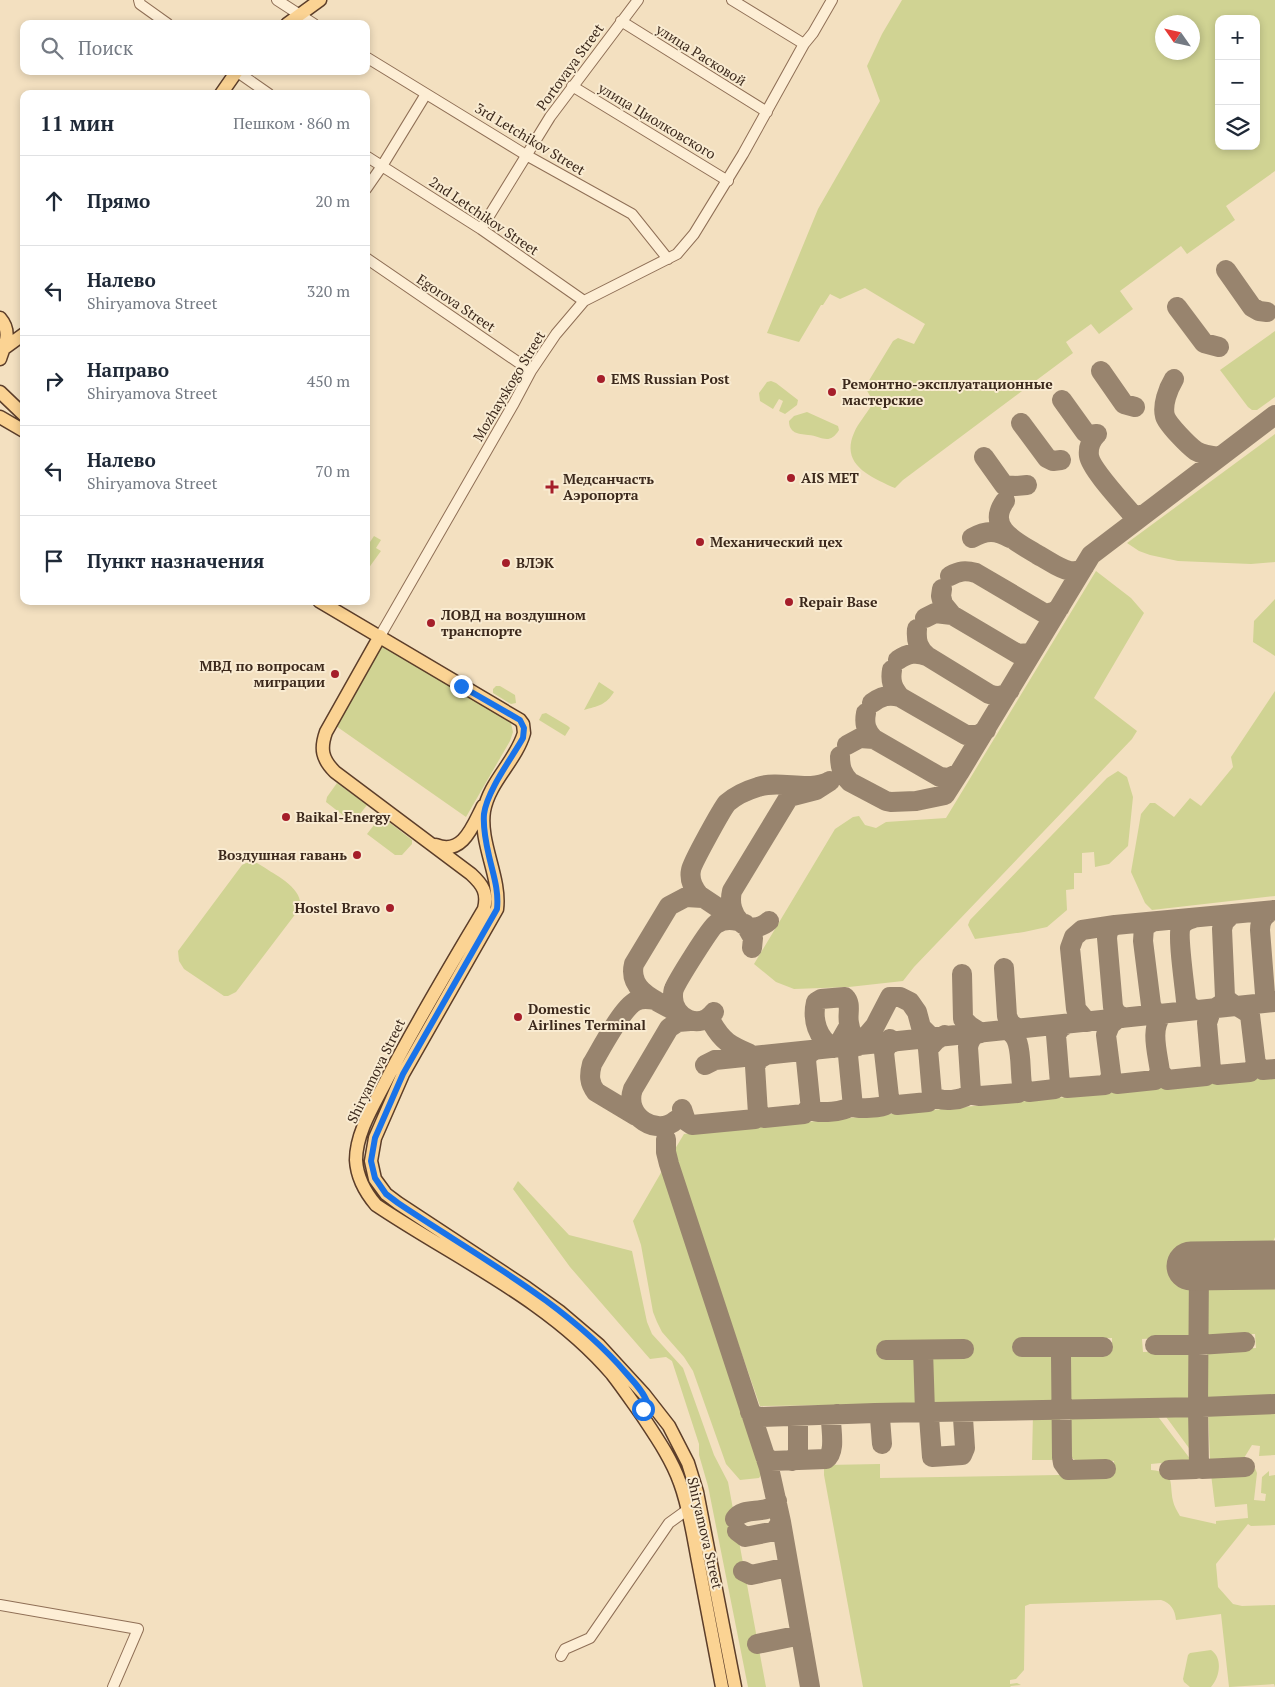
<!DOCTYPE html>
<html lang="ru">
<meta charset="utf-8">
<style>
:root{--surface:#fff;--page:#f2f2f3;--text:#1f2937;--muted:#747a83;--line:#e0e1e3}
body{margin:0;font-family:"PT Serif",serif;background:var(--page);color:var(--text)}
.controls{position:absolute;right:15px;top:15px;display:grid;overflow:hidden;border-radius:10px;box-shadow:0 2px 8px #0003}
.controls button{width:45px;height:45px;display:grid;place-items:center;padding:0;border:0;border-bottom:1px solid var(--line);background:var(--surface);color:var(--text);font:25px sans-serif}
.compass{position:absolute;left:1155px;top:15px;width:45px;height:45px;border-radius:50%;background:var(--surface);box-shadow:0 2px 8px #0003;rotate:304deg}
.stop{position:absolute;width:15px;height:15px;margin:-11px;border:4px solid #1a73e8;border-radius:50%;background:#fff}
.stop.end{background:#1a73e8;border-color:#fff;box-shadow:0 1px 5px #0008}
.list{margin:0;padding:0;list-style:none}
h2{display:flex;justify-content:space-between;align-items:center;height:65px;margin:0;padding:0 20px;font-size:21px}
h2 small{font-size:16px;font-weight:400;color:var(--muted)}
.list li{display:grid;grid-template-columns:32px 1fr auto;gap:15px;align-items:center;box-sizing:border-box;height:90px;padding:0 20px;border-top:1px solid var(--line)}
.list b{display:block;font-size:19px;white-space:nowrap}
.list p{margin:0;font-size:16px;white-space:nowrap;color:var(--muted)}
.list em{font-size:16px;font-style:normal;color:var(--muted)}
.icon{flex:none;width:28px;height:28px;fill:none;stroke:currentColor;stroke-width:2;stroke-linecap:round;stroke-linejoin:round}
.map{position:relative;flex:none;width:1275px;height:1687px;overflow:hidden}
.search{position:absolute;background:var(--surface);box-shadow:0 2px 8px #0003;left:20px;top:20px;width:350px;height:55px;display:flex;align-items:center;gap:12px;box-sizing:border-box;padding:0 18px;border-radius:10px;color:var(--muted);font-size:19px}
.panel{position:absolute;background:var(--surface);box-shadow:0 2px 8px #0003;left:20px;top:90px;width:350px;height:515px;border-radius:10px}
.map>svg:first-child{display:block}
.green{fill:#d0d393;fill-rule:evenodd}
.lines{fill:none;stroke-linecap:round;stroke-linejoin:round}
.taxiway{stroke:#98846e;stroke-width:20}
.runway{stroke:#98846e;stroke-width:49}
.minor-casing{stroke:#8f6f56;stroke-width:12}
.major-casing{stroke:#5c3e2a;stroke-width:15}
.minor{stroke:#fdeed5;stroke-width:10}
.major{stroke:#fbd393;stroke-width:12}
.route{stroke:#1a73e8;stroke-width:6}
.poi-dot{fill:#a51e2a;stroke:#f9ebd1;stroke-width:2}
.labels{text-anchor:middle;stroke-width:4;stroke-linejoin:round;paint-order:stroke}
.street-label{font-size:14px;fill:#3c291c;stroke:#f9ebd1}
.poi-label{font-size:14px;font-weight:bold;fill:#3c291c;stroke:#f9ebd1;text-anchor:start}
</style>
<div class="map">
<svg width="1275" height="1687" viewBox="0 0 1275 1687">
<rect width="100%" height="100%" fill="#f3e0c0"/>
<!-- green -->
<path class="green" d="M902 0H1275V171L1226 206 1235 220 1187 254 1181 246 1120 291 1133 309 1099 334 1091 324 1066 342 1073 353 903 480 895 488C871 477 840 465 854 433 858 423 866 415 871 406L870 396 865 387 893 341 898 338 914 344 925 324 865 288 840 299 830 294 823 305H821L799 342 767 333 818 209 880 101 867 66 882 34ZM1219 19H1256V146H1219ZM1162 22H1192V52H1162Z
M1275 331V397L1257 410H1252L1248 407 1220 370Z
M771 381 776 383 798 400 797 405 785 414 779 411 783 401 779 399 773 409 760 401 759 393 767 382Z
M807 412 838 426 839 430C829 446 822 436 808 435 798 434 789 433 789 421L794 416Z
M1275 434V562L1251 564 1178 561 1150 555 1139 551 1127 543Z
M374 536 381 540 376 548 381 551 368 569 366 568V548Z
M1096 571 1131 598 1144 613 1094 698 1137 731 1132 739 914 967 903 981 849 987 794 989 776 982 754 964 835 829 853 817 859 816 865 825 876 828 886 822 946 818Z
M1275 599V656L1253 642 1254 621Z
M382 643 510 719 513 732 510 741 466 817 336 726Z
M599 682 614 692C606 705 598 706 584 710Z
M496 686H500L515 695 516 703 511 704 493 693V689Z
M1275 691V896L1152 910 1145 903 1131 872 1141 814 1150 803H1155L1174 817 1190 798 1201 806 1233 767 1231 757Z
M546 713 568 726 570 728 565 736 539 720 542 714Z
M1118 771 1127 777 1133 797 1128 846 1109 864 1095 867 1094 852 1082 853V873H1074V889L1066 890 1067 910 1047 927 1024 932 975 939 968 925 970 920 1107 778Z
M337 783 367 805 353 823 326 802 327 797Z
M381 816 412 840V844L402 855H395L367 834Z
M246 863H257L262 866C275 875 304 888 300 908L236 992 228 996H224L184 969 179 961 178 951 242 865Z
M1275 1077V1237L1270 1249 1174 1252V1270H1196L1195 1336 1142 1339 1143 1352 1195 1351 1196 1398 1075 1402 1069 1398 1068 1352H1112V1338L1017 1340V1353L1060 1352V1396L1055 1402 930 1405 926 1356 971 1354 970 1342 880 1344V1357H919L922 1404 760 1406 672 1154 684 1134Z
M662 1171 763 1472 759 1478 740 1480 726 1464 693 1371 684 1357 662 1332 657 1322 653 1312 641 1245 633 1221Z
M518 1181 569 1235 632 1251 647 1322 652 1334 683 1368 714 1455 728 1482 766 1687H748L708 1486 699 1455V1444L672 1361 666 1357 650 1359 570 1267 513 1189Z
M1275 1281V1397L1207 1398V1350L1256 1348 1255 1334 1207 1335V1289L1211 1282Z
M1275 1407V1455L1259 1456 1260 1446 1252 1445 1244 1458 1210 1459 1208 1410Z
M1193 1409 1196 1412 1197 1459 1161 1410Z
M1153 1410 1191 1460 1151 1464V1470C1176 1473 1169 1481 1173 1501 1174 1506 1177 1511 1180 1516L1216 1524V1521L1248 1518 1247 1504 1215 1507 1211 1474 1255 1468 1257 1473 1254 1500 1265 1501 1266 1494 1261 1493 1262 1477 1269 1471V1476L1275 1475V1525L1251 1526 1248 1524 1216 1564 1218 1587 1233 1604 1242 1606 1275 1605V1687L1274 1684 1229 1687 1221 1614 1176 1620C1175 1610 1171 1603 1161 1600L1030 1604 1025 1606 1024 1670 1016 1679 1010 1680V1684L1017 1683 1021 1685 1011 1686 1010 1687H863L824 1475V1468L826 1465 880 1464V1478L1113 1474 1114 1461H1077L1070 1457V1417L1074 1412Z
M1055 1412 1060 1415 1061 1456 1056 1460H1032L1033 1413Z
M1211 1650C1223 1658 1220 1677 1211 1687H1190L1184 1682 1183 1679 1188 1655 1190 1653Z"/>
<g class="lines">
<!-- taxiway -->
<path class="taxiway" d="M1226 270 1252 307 1259 311 1267 312
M1177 307 1204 343 1219 347
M1101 371 1124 404 1135 407
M1174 379C1168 389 1162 405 1165 416 1167 424 1189 446 1196 451 1203 455 1211 456 1219 457
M1062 400 1085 432 1089 435 1097 434
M1021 423 1047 458 1053 461 1061 460
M1097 434C1091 440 1088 448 1089 456 1091 469 1122 502 1132 514L1141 516
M984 457 1004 485 1015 486 1027 485
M1005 501C985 529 1019 543 1038 555 1048 560 1059 569 1070 571 1076 572 1080 571 1084 567
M972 538C986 530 996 530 1010 538
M950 576C959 571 965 570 976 573L1044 613C1051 614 1056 612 1060 607
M942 589 941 596 943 604 952 615 1018 654 1030 653 1034 649
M925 618 935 613 952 615
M917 629C916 641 918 648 927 656
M898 660C908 653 916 652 927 656L989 694C997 697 1004 697 1010 690
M892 670C890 682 893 688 900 697
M872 703C881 696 889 694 900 697L966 735H978L986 730
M866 713C864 724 866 731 874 739
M847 745 860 738 874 739 940 777 948 778 959 773
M840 756C840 767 842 774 850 782L886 801 891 802 916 801 945 795 959 773 1091 555 1275 415
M1273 910C1264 915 1260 920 1260 930L1265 994 1267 998 1274 1002
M1232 914 1224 922 1222 929 1225 997C1232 1007 1243 1007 1250 1015L1256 1065 1263 1070 1275 1069
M1194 918C1190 919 1184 921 1181 926 1177 935 1185 988 1186 1001L1190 1007 1196 1010
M738 921 699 895C693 888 689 880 691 870 692 863 722 809 727 803 735 796 748 790 758 787 781 779 808 793 830 781L816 790 789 797 732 891C726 916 748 939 769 921
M1152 922 1144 927 1143 941 1151 1005 1154 1011 1160 1014
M745 924 753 938 752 948
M1115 925 1108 930 1107 938 1113 1007 1116 1013 1123 1018
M1004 968 1007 1016 1010 1023 1018 1029
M962 974 963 1019 970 1026 981 1033C973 1034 970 1039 968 1047L971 1092 973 1095 980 1096 1018 1093 1022 1086
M1223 1003 1211 1011 1207 1023 1211 1069 1217 1075 1250 1072 1256 1065
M714 1012C700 1031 673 1018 673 997 673 995 673 991 674 989 677 981 710 928 716 924 723 919 730 919 738 921
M680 1014C660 1002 627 992 634 964L669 906 686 897 703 898
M1163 1014C1149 1028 1158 1054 1160 1072L1167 1080 1206 1076 1211 1069
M1117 1019 1110 1025 1106 1035 1112 1082 1117 1084 1155 1080 1160 1072
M1087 1022 1076 1009 1070 948 1074 937 1082 930 1115 925 1275 910
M712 1023C723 1042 730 1045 750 1054L752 1057
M849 1026 841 1040 834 1048C817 1039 812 1019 816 1002L821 999 845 997C852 1004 847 1014 849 1023 850 1031 854 1039 858 1046L875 1026 890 997H900L910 1002 917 1012 921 1027 932 1038
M1003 1030C1026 1030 1018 1074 1023 1089L1029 1092 1055 1089 1060 1084 1056 1035 1060 1028 1067 1024
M945 1035 936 1040 928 1049 932 1095C940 1103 964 1101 971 1092
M890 1039 894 1042 888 1044 884 1052 889 1097 891 1102 897 1105 928 1102 932 1095
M856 1046 850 1050 848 1055 853 1107C858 1109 882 1108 886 1105 889 1103 888 1100 889 1097
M815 1050 809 1053 806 1060 811 1110C818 1114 847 1112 852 1105
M766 1055 759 1059 755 1066 758 1114 764 1118 804 1114 809 1108
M705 1065 715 1060 1275 1002
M1060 1084 1067 1088 1105 1085 1110 1079
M682 1109 686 1121 692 1125 755 1119 758 1114
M636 1116 596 1092C589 1083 589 1075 592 1064 601 1049 622 1008 636 1001 642 998 649 999 655 1000
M676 1120C658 1137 623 1117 633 1089L669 1028 678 1022 690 1021
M666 1139V1152L669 1164 769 1468 781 1522 810 1687
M1271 1265 1275 1257
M1199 1266 1198 1407 1199 1467 1202 1469 1245 1467
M1155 1345H1198L1245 1342
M1022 1347H1103
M1064 1348 1062 1351 1061 1356 1062 1457 1063 1463 1068 1470 1106 1469
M886 1350 964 1349
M923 1350 925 1412
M750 1412 756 1416 760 1417 875 1413 1202 1407 1275 1404
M936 1412 932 1413 929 1417 932 1457 962 1455 965 1448 963 1418 964 1415 969 1412
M875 1413 880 1418 882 1444
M765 1456 771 1461 826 1459C836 1452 831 1431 831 1419L837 1414
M792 1461 798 1453V1420L801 1416
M1169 1470 1196 1469 1199 1467
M735 1519C744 1505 768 1517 777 1501
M737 1531 745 1537 775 1531 781 1522
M743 1571 751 1575 788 1567
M757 1644 801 1635"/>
<!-- runway -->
<path class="runway" d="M1191 1266 1275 1265"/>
<!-- minor casing -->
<g class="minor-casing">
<path id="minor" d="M139 0 140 4 168 24
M277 0 314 24
M732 0 804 44
M621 21 767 112
M366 57 526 155 632 214 668 259
M236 71 269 94
M572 86 728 181
M366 156 481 229 584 301
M366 189 382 166 426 94
M481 229 550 117 638 0
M366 258 531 371
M380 636 514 403 531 371 556 334 584 301 677 254 694 234 743 154 804 44 813 33 832 0
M0 1605 138 1629 113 1687
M561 1656 565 1649 590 1638 669 1523 687 1510"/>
</g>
<!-- major casing -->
<g class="major-casing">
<path id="major" d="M287 24 320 0
M221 94 237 71
M0 318C12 332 5 344 0 359
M2 350 24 334
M0 392 24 415
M0 417 24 431
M319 601 520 720 523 724 524 733C516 761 489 782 484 811 479 843 501 877 497 909L403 1074 375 1138 371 1161 375 1179 386 1194 398 1203 527 1288 559 1311 599 1345 644 1394 669 1426 688 1463 697 1492 735 1687
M380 636 326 732C320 749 322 759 335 772L471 874C483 885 488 893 484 909 451 965 417 1021 387 1079 375 1103 356 1132 356 1160 357 1178 365 1192 376 1205 455 1258 549 1300 612 1374 623 1388 633 1403 643 1417 657 1438 672 1460 680 1483 689 1507 693 1535 698 1561 706 1603 714 1645 722 1687
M436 845C463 856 473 825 483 806"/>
</g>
<!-- minor -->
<use href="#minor" class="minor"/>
<!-- major -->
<use href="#major" class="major"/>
</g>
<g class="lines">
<!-- route -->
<path class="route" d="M461 686 520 720 524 728 523 738C511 759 487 791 484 814 483 826 486 843 489 856 493 874 499 890 497 909L403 1074 375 1138 371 1161 375 1178 386 1194 398 1203C475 1255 565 1302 626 1373 634 1382 644 1392 648 1404L643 1409"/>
</g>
<!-- markers -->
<g class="poi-dot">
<circle cx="601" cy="379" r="5"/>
<circle cx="832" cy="392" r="5"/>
<circle cx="791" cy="478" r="5"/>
<path d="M549.5 479.5h5v5h5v5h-5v5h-5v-5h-5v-5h5z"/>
<circle cx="700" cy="542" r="5"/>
<circle cx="506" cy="563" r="5"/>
<circle cx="789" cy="602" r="5"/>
<circle cx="431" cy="623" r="5"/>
<circle cx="335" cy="674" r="5"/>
<circle cx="286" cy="817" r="5"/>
<circle cx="357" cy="855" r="5"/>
<circle cx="390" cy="908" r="5"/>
<circle cx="518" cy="1017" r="5"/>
</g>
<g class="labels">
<!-- street labels -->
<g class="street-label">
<text transform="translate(701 55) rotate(32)" y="5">улица Расковой</text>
<text transform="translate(570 67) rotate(-54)" y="5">Portovaya Street</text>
<text transform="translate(657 121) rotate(31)" y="5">улица Циолковского</text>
<text transform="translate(530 139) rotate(31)" y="5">3rd Letchikov Street</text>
<text transform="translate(484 216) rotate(34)" y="5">2nd Letchikov Street</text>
<text transform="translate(456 303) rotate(34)" y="5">Egorova Street</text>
<text transform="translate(509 386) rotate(-59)" y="5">Mozhayskogo Street</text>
<text transform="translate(376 1071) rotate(-64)" y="5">Shiryamova Street</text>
<text transform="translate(705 1533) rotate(77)" y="5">Shiryamova Street</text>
</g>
<!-- poi labels -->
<g class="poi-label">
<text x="611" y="384">EMS Russian Рost</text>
<text x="842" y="389">Ремонтно-эксплуатационные<tspan x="842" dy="16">мастерские</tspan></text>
<text x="801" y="483">AIS MET</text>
<text x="563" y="484">Медсанчасть<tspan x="563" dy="16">Аэропорта</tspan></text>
<text x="710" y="547">Механический цех</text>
<text x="516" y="568">ВЛЭК</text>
<text x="799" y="607">Repair Base</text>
<text x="441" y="620">ЛОВД на воздушном<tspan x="441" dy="16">транспорте</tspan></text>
<text x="325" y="671" text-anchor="end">МВД по вопросам<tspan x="325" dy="16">миграции</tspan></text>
<text x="296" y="822">Baikal-Energy</text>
<text x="347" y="860" text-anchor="end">Воздушная гавань</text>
<text x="380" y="913" text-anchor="end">Hostel Bravo</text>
<text x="528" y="1014">Domestic<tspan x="528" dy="16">Airlines Terminal</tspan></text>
</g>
</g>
</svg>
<div class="controls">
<button>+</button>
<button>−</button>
<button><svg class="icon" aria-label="layers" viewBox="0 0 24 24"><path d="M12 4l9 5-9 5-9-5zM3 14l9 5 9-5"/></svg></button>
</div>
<svg class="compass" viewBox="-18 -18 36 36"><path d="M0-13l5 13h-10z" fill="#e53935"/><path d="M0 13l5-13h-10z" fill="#747a83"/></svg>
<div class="stop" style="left:643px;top:1409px"></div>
<div class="stop end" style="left:461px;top:686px"></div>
<div class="search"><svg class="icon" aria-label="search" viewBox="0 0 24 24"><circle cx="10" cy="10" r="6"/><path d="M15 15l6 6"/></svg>Поиск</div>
<section class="panel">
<h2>11 мин<small>Пешком · 860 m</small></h2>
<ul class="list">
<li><svg class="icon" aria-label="ahead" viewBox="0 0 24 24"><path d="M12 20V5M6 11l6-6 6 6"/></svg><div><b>Прямо</b></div><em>20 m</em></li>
<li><svg class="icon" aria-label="left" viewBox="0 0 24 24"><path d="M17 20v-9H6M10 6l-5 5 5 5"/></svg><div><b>Налево</b><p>Shiryamova Street</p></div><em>320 m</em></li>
<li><svg class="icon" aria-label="right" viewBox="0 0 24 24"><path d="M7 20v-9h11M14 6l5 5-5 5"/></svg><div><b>Направо</b><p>Shiryamova Street</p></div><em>450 m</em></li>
<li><svg class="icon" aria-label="left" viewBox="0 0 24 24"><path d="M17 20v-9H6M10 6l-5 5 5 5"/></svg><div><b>Налево</b><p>Shiryamova Street</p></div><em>70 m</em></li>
<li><svg class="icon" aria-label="arrive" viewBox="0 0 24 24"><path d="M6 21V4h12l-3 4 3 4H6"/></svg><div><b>Пункт назначения</b></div></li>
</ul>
</section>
</div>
